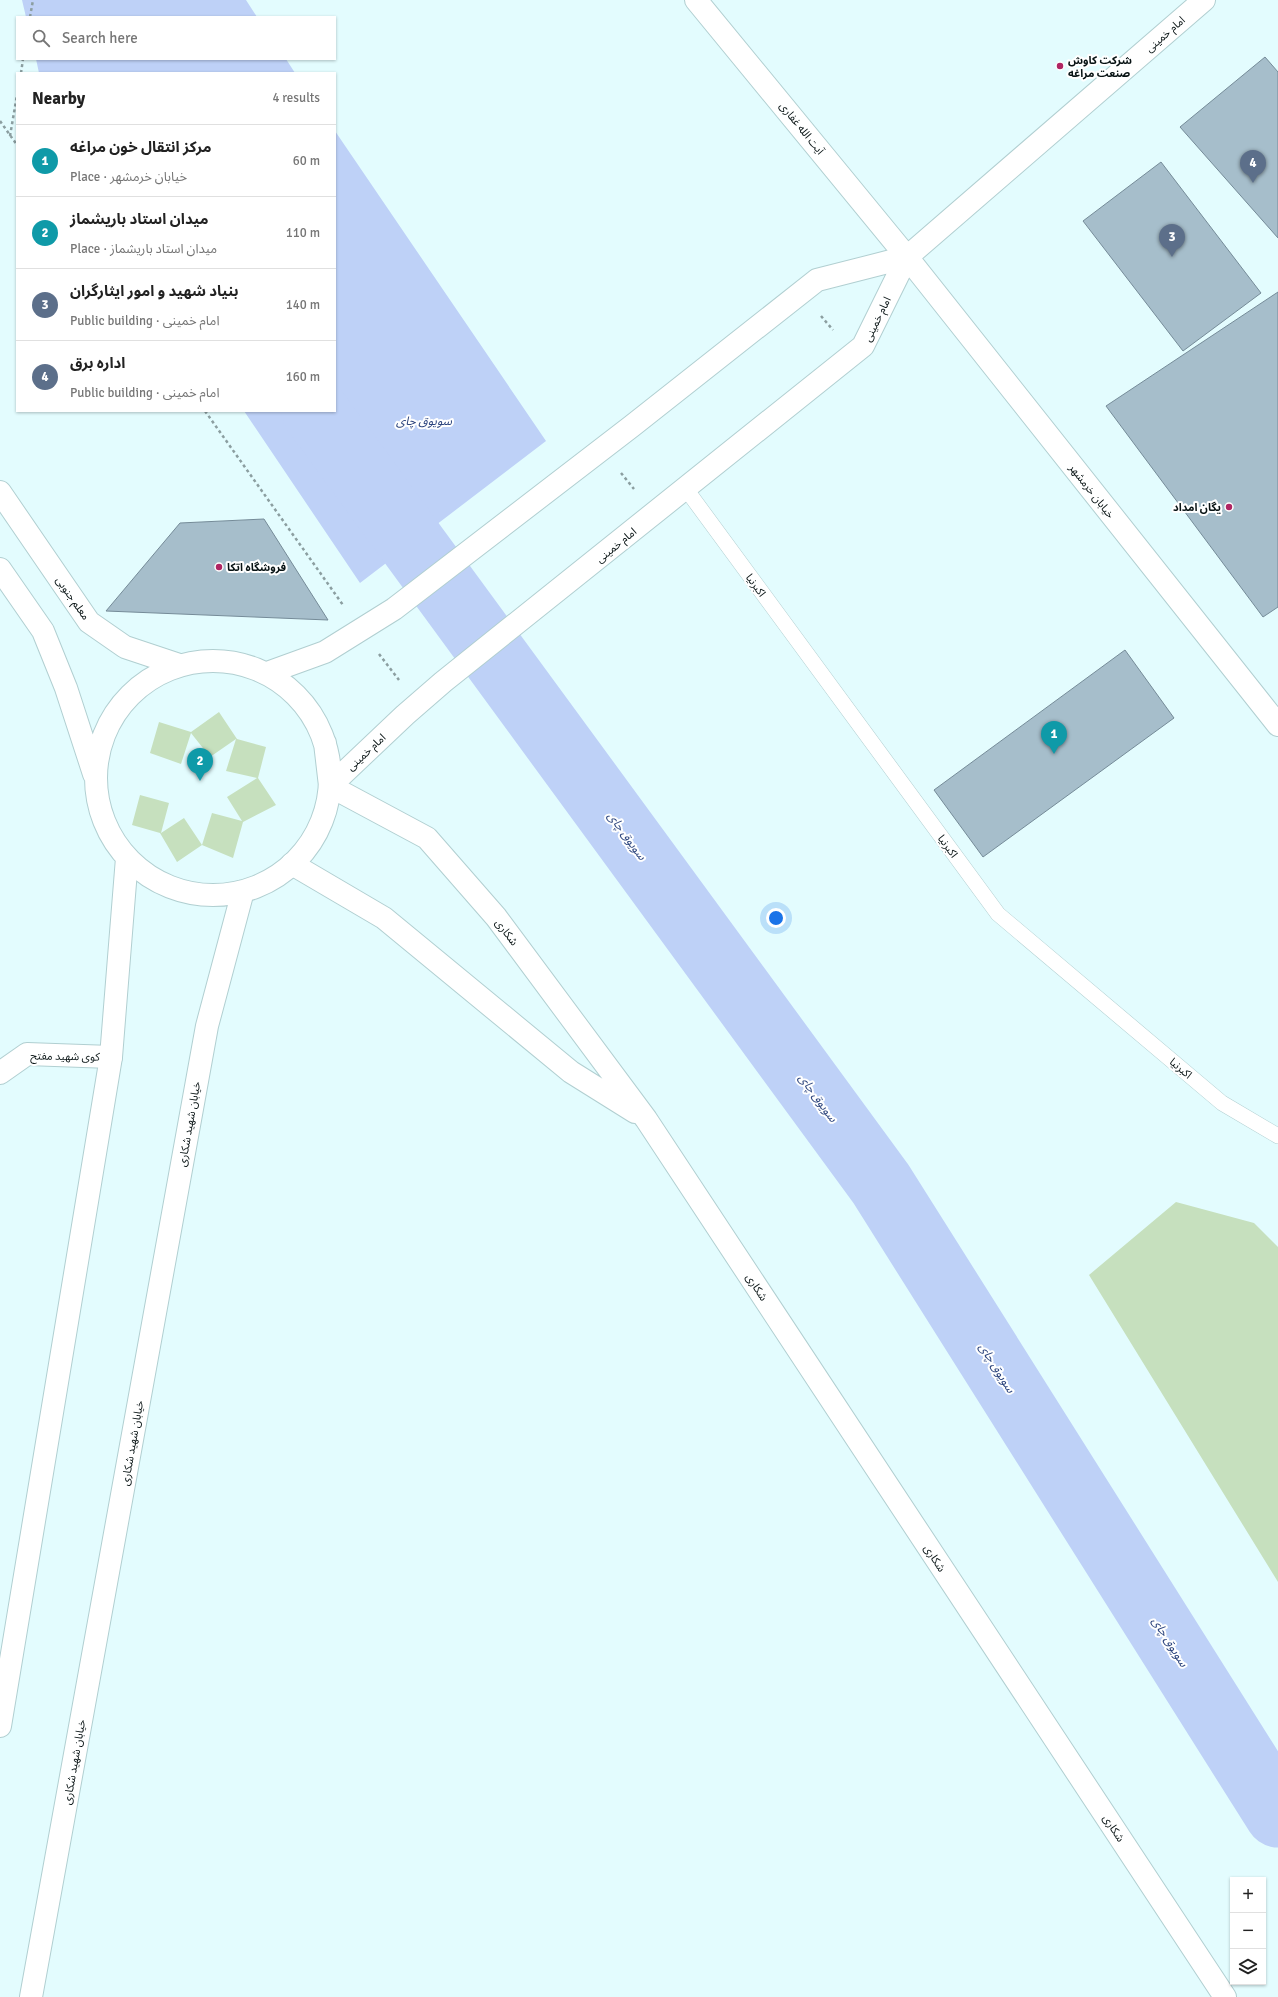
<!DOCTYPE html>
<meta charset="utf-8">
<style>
:root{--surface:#fff;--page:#f2f2f2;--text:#222;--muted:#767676;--line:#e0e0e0;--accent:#1a73e8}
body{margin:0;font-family:Signika,"Noto Sans Arabic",sans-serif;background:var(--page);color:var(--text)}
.controls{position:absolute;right:12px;bottom:12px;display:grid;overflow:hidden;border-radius:0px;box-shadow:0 1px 3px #0004}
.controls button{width:36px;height:36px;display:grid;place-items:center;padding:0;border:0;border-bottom:1px solid var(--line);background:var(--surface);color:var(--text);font:20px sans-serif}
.you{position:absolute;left:776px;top:918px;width:14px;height:14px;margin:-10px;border:3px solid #fff;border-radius:50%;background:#1a73e8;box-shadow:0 0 0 6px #1a73e833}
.badge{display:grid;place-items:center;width:26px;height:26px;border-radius:50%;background:var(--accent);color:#fff;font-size:13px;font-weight:700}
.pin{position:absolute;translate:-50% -33px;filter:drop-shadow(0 1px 2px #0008)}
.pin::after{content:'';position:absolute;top:21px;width:14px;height:12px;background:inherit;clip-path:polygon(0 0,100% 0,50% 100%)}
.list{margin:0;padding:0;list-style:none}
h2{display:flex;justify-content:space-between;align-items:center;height:52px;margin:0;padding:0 16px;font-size:17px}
h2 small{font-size:13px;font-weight:400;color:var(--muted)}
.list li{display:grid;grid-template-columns:26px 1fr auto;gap:12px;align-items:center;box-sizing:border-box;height:72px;padding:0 16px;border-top:1px solid var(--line)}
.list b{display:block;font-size:15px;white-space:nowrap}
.list p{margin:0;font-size:13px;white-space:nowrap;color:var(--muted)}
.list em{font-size:13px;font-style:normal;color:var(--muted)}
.icon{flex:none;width:22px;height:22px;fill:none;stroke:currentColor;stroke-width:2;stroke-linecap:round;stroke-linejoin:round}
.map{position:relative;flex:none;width:1278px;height:1997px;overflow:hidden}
.search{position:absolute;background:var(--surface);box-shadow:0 1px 3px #0004;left:16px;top:16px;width:320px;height:44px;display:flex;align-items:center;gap:10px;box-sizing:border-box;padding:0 14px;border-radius:0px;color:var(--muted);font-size:15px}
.panel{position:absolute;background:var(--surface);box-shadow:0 1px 3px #0004;left:16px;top:72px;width:320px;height:340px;border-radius:0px}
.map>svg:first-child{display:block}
.green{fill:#c6e0be}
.water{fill:#bed1f7}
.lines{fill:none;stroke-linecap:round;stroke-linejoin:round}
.river{stroke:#bed1f7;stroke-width:67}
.building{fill:#a6becb;stroke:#758b98}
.service-casing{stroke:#b1cfd1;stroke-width:16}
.minor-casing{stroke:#b1cfd1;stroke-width:24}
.tertiary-casing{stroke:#b1cfd1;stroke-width:24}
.path{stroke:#8b9ea0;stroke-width:2.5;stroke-dasharray:3 3;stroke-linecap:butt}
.service{stroke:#fff;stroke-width:15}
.minor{stroke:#fff;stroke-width:22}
.tertiary{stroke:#fff;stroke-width:22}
.poi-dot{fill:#b02563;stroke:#fff;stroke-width:1.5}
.labels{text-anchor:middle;stroke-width:4;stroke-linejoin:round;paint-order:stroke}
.street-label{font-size:11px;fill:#071213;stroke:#fff}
.poi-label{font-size:11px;font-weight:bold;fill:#071213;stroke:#fff;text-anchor:start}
.water-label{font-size:12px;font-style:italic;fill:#2d457e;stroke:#fff}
</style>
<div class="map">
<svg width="1278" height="1997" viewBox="0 0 1278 1997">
<rect width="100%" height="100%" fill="#e3fcfe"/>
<!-- green -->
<path class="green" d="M219 712 237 739 266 747 258 778 276 805 243 822 233 858 202 845 177 862 160 833 132 825 140 795 169 803 161 833 184 818 202 845 212 813 242 821 227 797 257 778 226 771 236 739 210 757 191 733 181 764 150 753 159 722 191 732Z
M1176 1202 1254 1223 1278 1247V1582L1089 1275Z"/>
<!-- water -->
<path class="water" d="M22 0H246L257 17H26Z
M36 59H286L295 73H39Z
M335 131 546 441 360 583 244 411H335Z"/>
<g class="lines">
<!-- river -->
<path class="river" d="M315 411 881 1184 1278 1814"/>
</g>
<!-- building -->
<path class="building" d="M1265 57 1278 72V238L1180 127Z
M1161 162 1261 293 1183 351 1083 221Z
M1278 292V607L1263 617 1106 406Z
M264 519 328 620 106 611 180 523Z
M1125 650 1174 718 983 857 934 790Z"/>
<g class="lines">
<!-- service casing -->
<g class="service-casing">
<path id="service" d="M686 489 998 914 1222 1103 1278 1136"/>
</g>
<!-- minor casing -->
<g class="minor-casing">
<path id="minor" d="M330 786 427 838 496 917 646 1119 1225 1997
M292 864 384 918 571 1072 635 1112
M0 1073 27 1054 111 1057"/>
</g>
<!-- tertiary casing -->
<g class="tertiary-casing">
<path id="tertiary" d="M696 0 907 257 1278 725
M0 492 89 622 125 647 179 665
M0 569 43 631 66 688 94 774
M96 778a117 117 0 1 1 234 0a117 117 0 1 1-234 0Z
M267 673 325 652 394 609 632 426 817 280 907 257
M325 743 330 786 405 715 443 682 863 346 907 257 1204 0
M0 1726 111 1057 127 858
M31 1997 207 1026 243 891"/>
</g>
<!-- path -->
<path class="path" d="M30 17 33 0
M21 73 23 59
M0 121 17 145
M10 136 17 95
M821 316 833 330
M205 411 343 605
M621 473 634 489
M379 654 399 680"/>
<!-- service -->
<use href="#service" class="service"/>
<!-- minor -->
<use href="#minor" class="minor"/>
<!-- tertiary -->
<use href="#tertiary" class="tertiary"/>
</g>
<!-- markers -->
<g class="poi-dot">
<circle cx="1060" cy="66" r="4"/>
<circle cx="1229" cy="507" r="4"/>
<circle cx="219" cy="567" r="4"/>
</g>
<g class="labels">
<!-- street labels -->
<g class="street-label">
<text transform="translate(1165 34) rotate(-41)" y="4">امام خمینی</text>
<text transform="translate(802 128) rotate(51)" y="4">آیت الله غفاری</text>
<text transform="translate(877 319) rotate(-64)" y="4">امام خمینی</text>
<text transform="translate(1092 491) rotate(52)" y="4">خیابان خرمشهر</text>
<text transform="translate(616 545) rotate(-39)" y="4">امام خمینی</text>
<text transform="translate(756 585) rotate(54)" y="4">اکبرنیا</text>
<text transform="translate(73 598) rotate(55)" y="4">معلم جنوبی</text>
<text transform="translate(366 752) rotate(-43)" y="4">امام خمینی</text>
<text transform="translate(948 846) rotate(54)" y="4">اکبرنیا</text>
<text transform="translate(507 932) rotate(53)" y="4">شکاری</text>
<text transform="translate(65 1056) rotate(1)" y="4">کوی شهید مفتح</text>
<text transform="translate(1181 1068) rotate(40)" y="4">اکبرنیا</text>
<text transform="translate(189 1124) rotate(-80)" y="4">خیابان شهید شکاری</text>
<text transform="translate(757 1287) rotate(57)" y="4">شکاری</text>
<text transform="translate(132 1443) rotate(-80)" y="4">خیابان شهید شکاری</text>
<text transform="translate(935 1558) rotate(57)" y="4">شکاری</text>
<text transform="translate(74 1762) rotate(-80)" y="4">خیابان شهید شکاری</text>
<text transform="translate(1114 1828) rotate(57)" y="4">شکاری</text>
</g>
<!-- poi labels -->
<g class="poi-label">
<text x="1068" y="64">شرکت کاوش<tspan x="1068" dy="13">صنعت مراغه</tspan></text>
<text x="1221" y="511" text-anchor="end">یگان امداد</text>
<text x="227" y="571">فروشگاه اتکا</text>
</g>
<!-- water labels -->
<g class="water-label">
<text x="424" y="425">سویوق چای</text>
<text transform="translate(627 836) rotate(54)" y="4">سویوق چای</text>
<text transform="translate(818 1098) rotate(54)" y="4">سویوق چای</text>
<text transform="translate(997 1368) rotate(58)" y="4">سویوق چای</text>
<text transform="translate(1170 1642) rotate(58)" y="4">سویوق چای</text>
</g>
</g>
</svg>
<div class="controls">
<button>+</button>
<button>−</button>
<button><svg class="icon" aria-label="layers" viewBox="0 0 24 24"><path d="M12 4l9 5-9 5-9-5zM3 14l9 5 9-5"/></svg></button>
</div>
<div class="you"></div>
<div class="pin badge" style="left:1054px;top:754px;background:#0f9aa8">1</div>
<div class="pin badge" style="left:200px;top:781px;background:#0f9aa8">2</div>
<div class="pin badge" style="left:1172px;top:257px;background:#5c6f8a">3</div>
<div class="pin badge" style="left:1253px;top:183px;background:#5c6f8a">4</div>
<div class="search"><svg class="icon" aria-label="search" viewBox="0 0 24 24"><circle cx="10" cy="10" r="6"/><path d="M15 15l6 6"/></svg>Search here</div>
<section class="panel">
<h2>Nearby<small>4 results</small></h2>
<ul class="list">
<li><span class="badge" style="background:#0f9aa8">1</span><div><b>مرکز انتقال خون مراغه</b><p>Place · خیابان خرمشهر</p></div><em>60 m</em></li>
<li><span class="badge" style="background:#0f9aa8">2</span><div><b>ميدان استاد باریشماز</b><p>Place · ميدان استاد باریشماز</p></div><em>110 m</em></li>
<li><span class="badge" style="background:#5c6f8a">3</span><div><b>بنیاد شهید و امور ایثارگران</b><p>Public building · امام خمینی</p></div><em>140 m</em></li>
<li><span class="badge" style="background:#5c6f8a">4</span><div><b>اداره برق</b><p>Public building · امام خمینی</p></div><em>160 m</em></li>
</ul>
</section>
</div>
